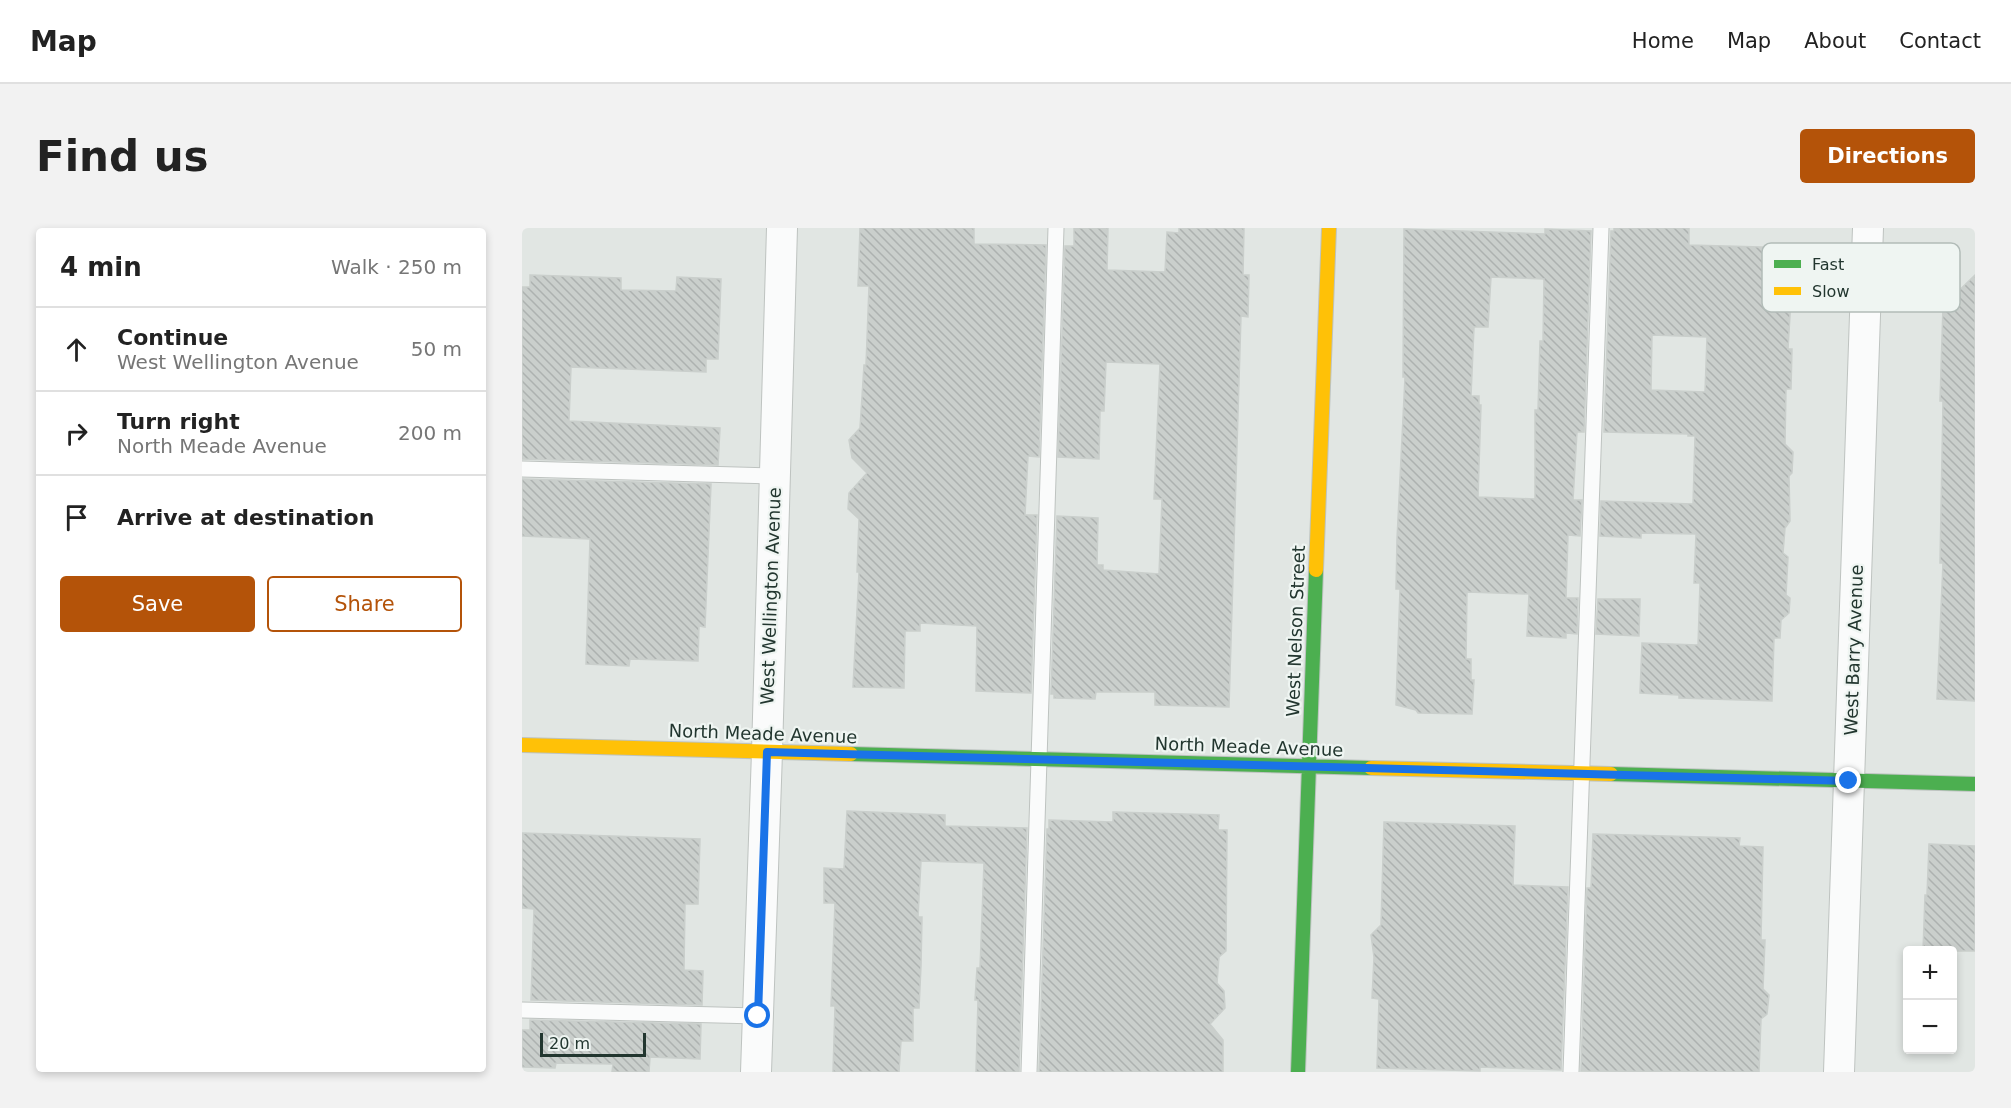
<!DOCTYPE html>
<meta charset="utf-8">
<style>
:root{--surface:#fff;--page:#f2f2f2;--text:#222;--muted:#767676;--line:#e0e0e0;--accent:#b45309}
body{margin:0;font-family:"DejaVu Sans",sans-serif;background:var(--page);color:var(--text)}
.controls{position:absolute;right:18px;bottom:18px;display:grid;overflow:hidden;border-radius:6px;box-shadow:0 3px 9px #0003}
.controls button{width:54px;height:54px;display:grid;place-items:center;padding:0;border:0;border-bottom:2px solid var(--line);background:var(--surface);color:var(--text);font:30px sans-serif}
.scale{position:absolute;left:18px;bottom:15px;width:106px;box-sizing:border-box;padding-left:6px;border:3px solid #22362f;border-top:0;font-size:16px;line-height:21px;white-space:nowrap;color:#22362f;-webkit-text-stroke:4px #eff5f2;paint-order:stroke}
.stop{position:absolute;width:18px;height:18px;margin:-14px;border:4px solid #1a73e8;border-radius:50%;background:#fff}
.stop.end{background:#1a73e8;border-color:#fff;box-shadow:0 2px 6px #0008}
.list{margin:0;padding:0;list-style:none}
h2{display:flex;justify-content:space-between;align-items:center;height:78px;margin:0;padding:0 24px;font-size:26px}
h2 small{font-size:20px;font-weight:400;color:var(--muted)}
.list li{display:grid;grid-template-columns:39px 1fr auto;gap:18px;align-items:center;box-sizing:border-box;height:84px;padding:0 24px;border-top:2px solid var(--line)}
.list b{display:block;font-size:22px;white-space:nowrap}
.list p{margin:0;font-size:20px;white-space:nowrap;color:var(--muted)}
.list em{font-size:20px;font-style:normal;color:var(--muted)}
.actions{display:flex;gap:12px;padding:18px 24px}
.actions a{flex:1;padding:14px 0;border:2px solid var(--accent);border-radius:6px;text-align:center;font-size:21px;color:var(--accent)}
.actions .main{background:var(--accent);color:#fff}
.icon{flex:none;width:33px;height:33px;fill:none;stroke:currentColor;stroke-width:2;stroke-linecap:round;stroke-linejoin:round}
.map{position:relative;flex:none;width:1453px;height:844px;overflow:hidden;border-radius:6px}
header{display:flex;align-items:center;gap:36px;box-sizing:border-box;height:84px;padding:0 30px;background:var(--surface);border-bottom:2px solid var(--line)}
header strong{font-size:28px}
nav{display:flex;gap:33px;margin-inline-start:auto;font-size:21px}
.intro{display:flex;align-items:center;justify-content:space-between;box-sizing:border-box;height:144px;padding:0 36px}
h1{margin:0;font-size:42px}
.button{padding:15px 27px;border-radius:6px;background:var(--accent);color:#fff;font-size:21px;font-weight:700}
main{display:flex;gap:36px;padding:0 36px}
aside{flex:1;background:var(--surface);border-radius:6px;box-shadow:0 3px 9px #0003}
.map>svg:first-child{display:block}
.building{fill:url(#building-back-hatch);stroke:#cacfcc;stroke-width:1.5;fill-rule:evenodd}
.lines{fill:none;stroke-linecap:round;stroke-linejoin:round}
.lane-casing{stroke:#bec3c0;stroke-width:17}
.street-casing{stroke:#bec3c0;stroke-width:32}
.fast-casing{stroke:#bdc3c0;stroke-width:16}
.slow-casing{stroke:#bdc3c0;stroke-width:16}
.lane{stroke:#fafbfb;stroke-width:15}
.street{stroke:#fafbfb;stroke-width:30}
.fast{stroke:#4caf50;stroke-width:14}
.slow{stroke:#ffc107;stroke-width:14}
.route{stroke:#1a73e8;stroke-width:8}
.labels{text-anchor:middle;stroke-width:4.5;stroke-linejoin:round;paint-order:stroke}
.street-label{font-size:18px;fill:#22362f;stroke:#eff5f2}
.key{fill:#eff5f2;stroke:#b2bcb8;stroke-width:1.5}
.key-label{font-size:16px;fill:#22362f}
</style>
<header>
<strong>Map</strong>
<nav><a>Home</a><a>Map</a><a>About</a><a>Contact</a></nav>
</header>
<div class="intro"><h1>Find us</h1><a class="button">Directions</a></div>
<main>
<aside>
<h2>4 min<small>Walk · 250 m</small></h2>
<ul class="list">
<li><svg class="icon" aria-label="ahead" viewBox="0 0 24 24"><path d="M12 20V5M6 11l6-6 6 6"/></svg><div><b>Continue</b><p>West Wellington Avenue</p></div><em>50 m</em></li>
<li><svg class="icon" aria-label="right" viewBox="0 0 24 24"><path d="M7 20v-9h11M14 6l5 5-5 5"/></svg><div><b>Turn right</b><p>North Meade Avenue</p></div><em>200 m</em></li>
<li><svg class="icon" aria-label="arrive" viewBox="0 0 24 24"><path d="M6 21V4h12l-3 4 3 4H6"/></svg><div><b>Arrive at destination</b></div></li>
</ul>
<div class="actions"><a class="main">Save</a><a>Share</a></div>
</aside>
<div class="map">
<svg width="1453" height="844" viewBox="0 0 1453 844">
<defs>
<pattern id="building-back-hatch" width="6" height="6" patternUnits="userSpaceOnUse" patternTransform="scale(1.5)"><rect width="6" height="6" fill="#cacfcc"/><path d="M-1 5l2 2M0 0l6 6M5-1l2 2" fill="none" stroke="#adb2b0"/></pattern>
</defs>
<rect width="100%" height="100%" fill="#e1e6e3"/>
<!-- building -->
<path class="building" d="M338 0H452V16L524 17 517 229 506 228 503 287H515L509 465 454 463 455 398 398 395V403H383L382 460 331 459 337 344H335L337 291 326 281 327 265 345 245 330 230 327 212 338 200 342 137H344L347 58H336Z
M552 0H586L585 42 643 44 645 4 657 5V0H722L721 47H727L726 89 719 88 707 479 633 477V464H574L573 471 532 470V466H529L535 288 576 290 575 337H581V342L637 346 640 271H632L638 136 584 134 582 183H578L577 231 536 229 543 18H552Z
M1092 0H1167V17L1272 20 1266 121H1270L1269 161H1264L1263 216 1271 224 1270 245 1267 248 1268 293 1263 300 1261 325 1266 329 1264 367 1268 370 1267 385 1259 392 1258 410H1252L1250 473 1157 470V467L1118 465 1120 415 1176 417 1178 355H1172L1174 306 1119 305V310L1078 308 1079 273 1171 276 1173 208H1166V206L1082 204 1089 3H1092ZM1130 107 1185 109 1183 164 1129 162Z
M882 1 1023 6V1L1069 3 1062 204H1055L1051 272H1060L1058 308 1046 307 1044 370H1056L1055 406 1044 405V410L1005 408 1007 366 945 364 944 431H949V452H952L950 486 896 485 894 482 874 477 878 361H874L875 311 883 149H881ZM969 49 1022 51 1021 113H1018L1016 182H1013V271L956 269 959 177H957V168H949L952 99H966Z
M8 47 99 50V62L154 63 155 49 199 51 196 131H184V144L49 139 47 193 198 200 196 237 0 231V59H8Z
M1453 47V473L1415 471 1421 335H1418L1421 173H1418L1421 78Z
M0 251 189 256 183 399 177 398 176 433 108 431 107 438 64 436 68 311 0 308Z
M1076 371H1118L1117 408 1074 406Z
M325 583 423 587V598L505 600 497 844H454L456 772H453L455 740H458L462 635 399 633 396 689H400L399 738 397 780H391V813H379L377 844H311L313 778H309L313 675H302V640L322 641Z
M591 584 697 587 696 602H705L704 723 697 729 695 755 702 763 703 780 688 796 701 812V844H517L525 601H527V592L591 594Z
M862 594 993 598 991 657 1046 659 1039 842 958 839V843L855 840 857 771 850 770 852 729 849 707 859 697Z
M0 605 178 611 176 676H163L162 742 181 743 180 777 9 772 12 681 0 680Z
M1071 606 1218 610 1217 618 1241 619 1239 712H1243L1241 761 1247 767 1245 786 1239 791 1237 844 1059 843 1065 660H1069Z
M1407 616 1453 618V723H1401L1403 667H1405Z
M8 792 179 796 178 831 128 829 127 844H90L91 836 34 835 33 840 0 839V802H8Z"/>
<g class="lines">
<!-- lane casing -->
<g class="lane-casing">
<path id="lane" d="M0 241 252 248
M0 782 235 788
M507 844 534 0
M1049 844 1079 0"/>
</g>
<!-- street casing -->
<g class="street-casing">
<path id="street" d="M234 844 245 524 260 0
M1317 844 1346 0"/>
</g>
<!-- fast casing -->
<g class="fast-casing">
<path id="fast" d="M329 526 849 540
M1089 546 1453 556
M776 844 794 342"/>
</g>
<!-- slow casing -->
<g class="slow-casing">
<path id="slow" d="M794 342 807 0
M0 517 329 526
M849 540 1089 546"/>
</g>
<!-- lane -->
<use href="#lane" class="lane"/>
<!-- street -->
<use href="#street" class="street"/>
<!-- fast -->
<use href="#fast" class="fast"/>
<!-- slow -->
<use href="#slow" class="slow"/>
</g>
<g class="lines">
<!-- route -->
<path class="route" d="M236 788 245 524 1327 553"/>
</g>
<g class="labels">
<!-- street labels -->
<g class="street-label">
<text transform="translate(249 368) rotate(-88)" y="6">West Wellington Avenue</text>
<text transform="translate(774 403) rotate(-88)" y="6">West Nelson Street</text>
<text transform="translate(1332 422) rotate(-88)" y="6">West Barry Avenue</text>
<text transform="translate(241 506) rotate(2)" y="6">North Meade Avenue</text>
<text transform="translate(727 519) rotate(2)" y="6">North Meade Avenue</text>
</g>
</g>
<!-- legend -->
<rect x="1240" y="15" width="198" height="69" rx="9" class="key"/>
<rect x="1252" y="32" width="27" height="8" fill="#4caf50"/>
<rect x="1252" y="59" width="27" height="8" fill="#ffc107"/>
<g class="key-label">
<text x="1290" y="42">Fast</text>
<text x="1290" y="69">Slow</text>
</g>
</svg>
<div class="controls">
<button>+</button>
<button>−</button>
</div>
<div class="scale">20 m</div>
<div class="stop" style="left:236px;top:788px"></div>
<div class="stop end" style="left:1327px;top:553px"></div>
</div>
</main>
